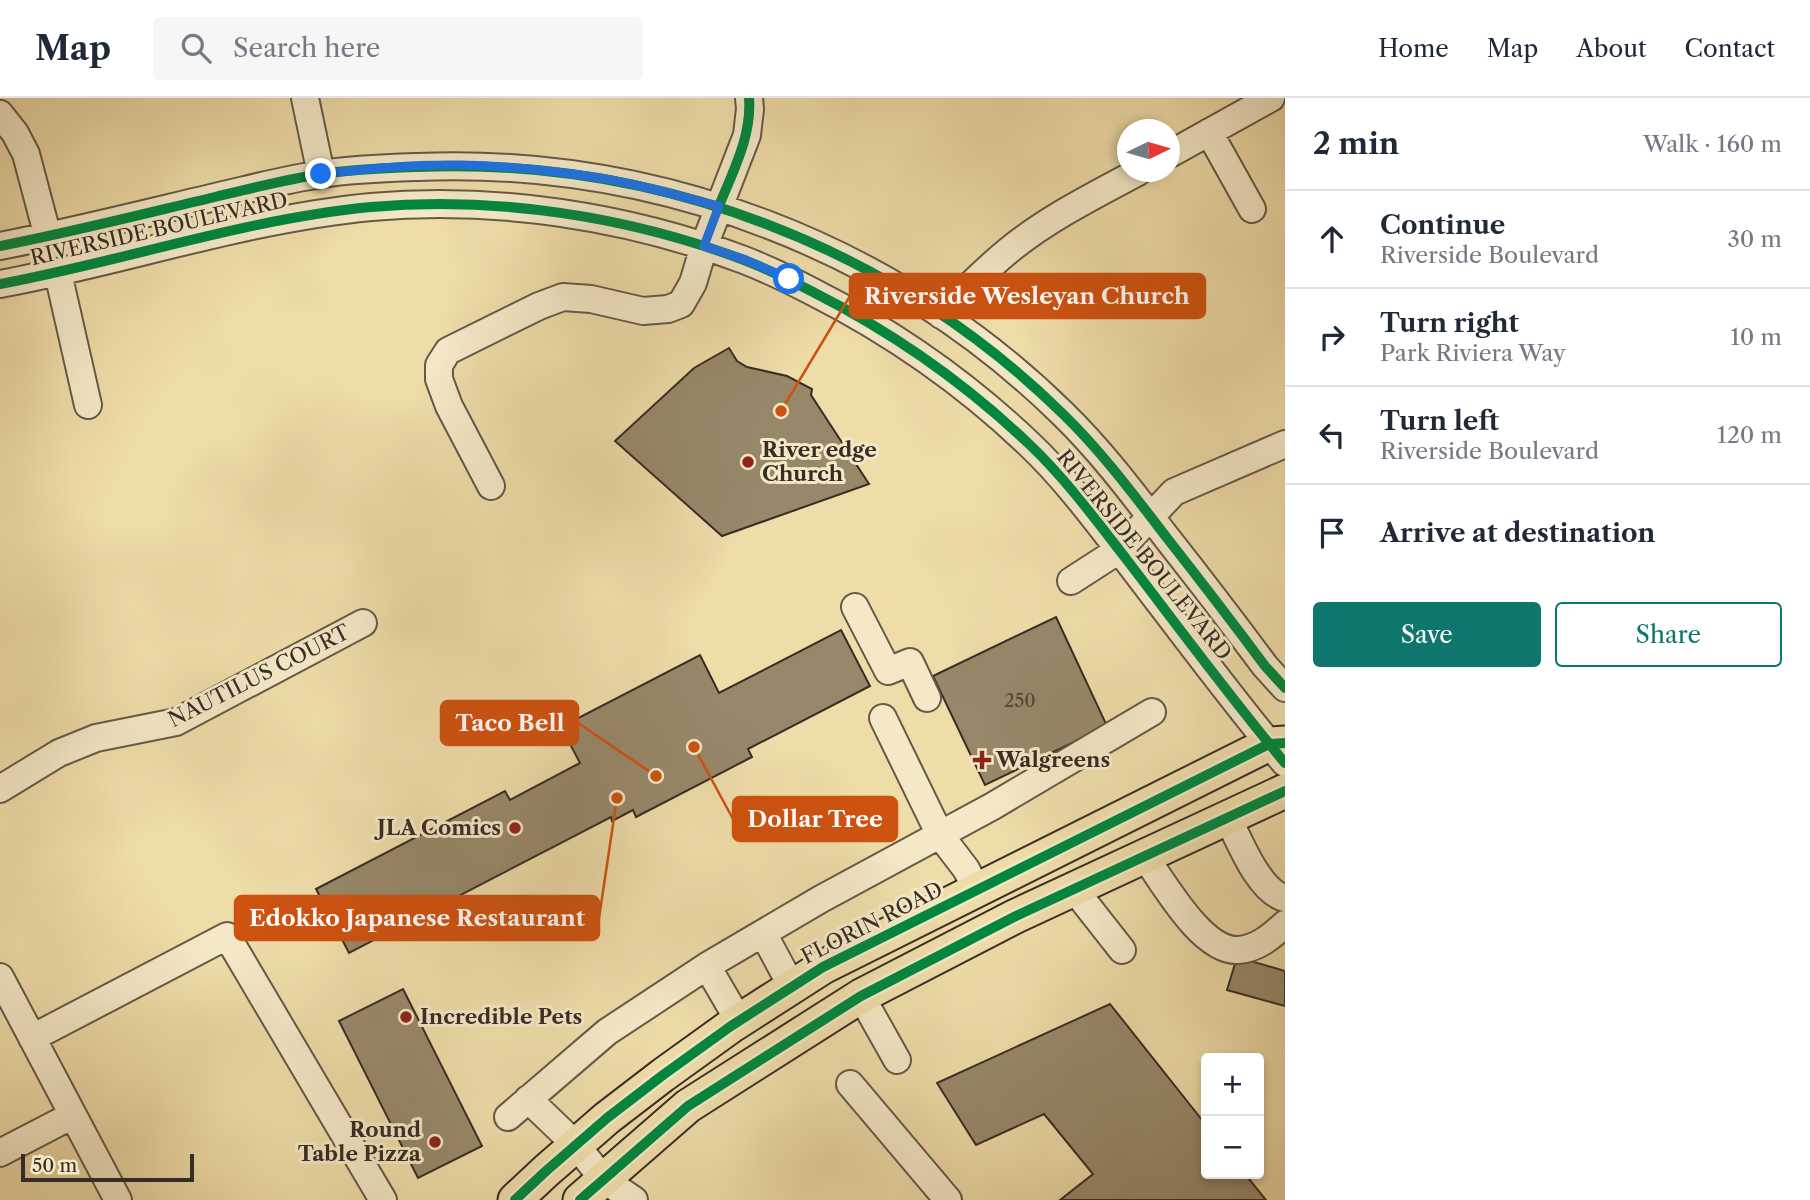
<!DOCTYPE html>
<meta charset="utf-8">
<style>
:root{--surface:#fff;--page:#f6f6f7;--text:#1f2937;--muted:#747a83;--line:#e0e1e3;--accent:#0f766e}
body{margin:0;font-family:"Libre Caslon Text",serif;background:var(--page);color:var(--text)}
.controls{position:absolute;right:21px;bottom:21px;display:grid;overflow:hidden;border-radius:7px;box-shadow:0 4px 10px #0003}
.controls button{width:63px;height:63px;display:grid;place-items:center;padding:0;border:0;border-bottom:2px solid var(--line);background:var(--surface);color:var(--text);font:35px sans-serif}
.compass{position:absolute;left:1117px;top:21px;width:63px;height:63px;border-radius:50%;background:var(--surface);box-shadow:0 4px 10px #0003;rotate:85deg}
.scale{position:absolute;left:21px;bottom:18px;width:173px;box-sizing:border-box;padding-left:7px;border:4px solid #382d25;border-top:0;font-size:19px;line-height:24px;white-space:nowrap;color:#382d25;-webkit-text-stroke:5px #f4e8c7;paint-order:stroke}
.stop{position:absolute;width:21px;height:21px;margin:-16px;border:5px solid #1a73e8;border-radius:50%;background:#fff}
.stop.end{background:#1a73e8;border-color:#fff;box-shadow:0 2px 7px #0008}
.list{margin:0;padding:0;list-style:none}
h2{display:flex;justify-content:space-between;align-items:center;height:91px;margin:0;padding:0 28px;font-size:30px}
h2 small{font-size:23px;font-weight:400;color:var(--muted)}
.list li{display:grid;grid-template-columns:46px 1fr auto;gap:21px;align-items:center;box-sizing:border-box;height:98px;padding:0 28px;border-top:2px solid var(--line)}
.list b{display:block;font-size:26px;white-space:nowrap}
.list p{margin:0;font-size:23px;white-space:nowrap;color:var(--muted)}
.list em{font-size:23px;font-style:normal;color:var(--muted)}
.actions{display:flex;gap:14px;padding:21px 28px}
.actions a{flex:1;padding:16px 0;border:2px solid var(--accent);border-radius:7px;text-align:center;font-size:24px;color:var(--accent)}
.actions .main{background:var(--accent);color:#fff}
.icon{flex:none;width:38px;height:38px;fill:none;stroke:currentColor;stroke-width:2;stroke-linecap:round;stroke-linejoin:round}
.map{position:relative;flex:none;width:1285px;height:1102px;overflow:hidden}
header{display:flex;align-items:center;gap:42px;box-sizing:border-box;height:98px;padding:0 35px;background:var(--surface);border-bottom:2px solid var(--line)}
header strong{font-size:33px}
nav{display:flex;gap:38px;margin-inline-start:auto;font-size:24px}
.search{width:490px;height:63px;background:var(--page);display:flex;align-items:center;gap:18px;box-sizing:border-box;padding:0 24px;border-radius:7px;color:var(--muted);font-size:26px}
main{display:flex}
aside{flex:1;background:var(--surface)}
.map>svg:first-child{display:block}
.building{fill:#97886a;stroke:#382d25;stroke-width:2}
.lines{fill:none;stroke-linecap:round;stroke-linejoin:round}
.minor-casing{stroke:#665946;stroke-width:30}
.major-casing{stroke:#382d25;stroke-width:37}
.minor{stroke:#f4e8c7;stroke-width:26}
.major{stroke:#eedca9;stroke-width:33}
.cycleway-casing{stroke:#f4e8c7;stroke-width:15}
.cycleway{stroke:#00873e;stroke-width:10}
.route{stroke:#1a73e8;stroke-width:9}
.poi-dot{fill:#8f2418;stroke:#f4e8c7;stroke-width:2.5}
.labels{text-anchor:middle;stroke-width:6;stroke-linejoin:round;paint-order:stroke}
.number-label{font-size:18px;fill:#504436}
.street-label{font-size:21px;fill:#382d25;stroke:#f4e8c7}
.poi-label{font-size:21px;font-weight:bold;fill:#382d25;stroke:#f4e8c7;text-anchor:start}
.leader{fill:none;stroke:#ce5210;stroke-width:2.5}
.callout-dot{fill:#ce5210;stroke:#f4e8c7;stroke-width:2.5}
.callout{fill:#ce5210;stroke:#ce5210;stroke-width:2.5}
.callout-label{font-size:23px;text-anchor:middle;font-weight:bold;fill:#fff}
</style>
<header>
<strong>Map</strong>
<div class="search"><svg class="icon" aria-label="search" viewBox="0 0 24 24"><circle cx="10" cy="10" r="6"/><path d="M15 15l6 6"/></svg>Search here</div>
<nav><a>Home</a><a>Map</a><a>About</a><a>Contact</a></nav>
</header>
<main>
<div class="map">
<svg width="1285" height="1102" viewBox="0 0 1285 1102">
<rect width="100%" height="100%" fill="#eedca9"/>
<filter id="stains"><feTurbulence type="fractalNoise" baseFrequency=".00286" numOctaves="4"/><feColorMatrix values="0 0 0 0 .2 0 0 0 0 .09 0 0 0 0 .02 0 0 0 .5 -.17"/></filter>
<radialGradient id="worn" r=".72"><stop offset=".6" stop-color="#630" stop-opacity="0"/><stop offset="1" stop-color="#630" stop-opacity=".3"/></radialGradient>
<!-- building -->
<path class="building" d="M729 250 737 263 747 269 787 278 812 291 811 297 869 386 722 438 615 343 694 270Z
M1056 519 1107 628 985 687 933 578Z
M841 532 870 588 748 651 752 659 636 719 633 712 612 723 611 719 349 855 316 791 505 693 510 702 580 665 561 629 700 557 719 595Z
M1237 859 1285 873V908L1227 892Z
M403 891 482 1048 418 1080 339 923Z
M1110 906 1206 1027V1076H1245L1266 1102H1060L1093 1076 1044 1016 976 1047 937 985Z"/>
<g class="lines">
<!-- minor casing -->
<g class="minor-casing">
<path id="minor" d="M305 0 321 76
M0 16 15 35 26 56 48 139
M1209 34 1252 111
M1170 56 1271 0
M0 148C72 134 143 116 215 99 250 91 286 81 322 76 353 71 386 70 417 69 656 59 892 148 1063 316 1102 354 1134 397 1167 440 1200 482 1233 525 1265 568L1285 590
M58 175 88 307
M0 186C124 163 245 121 371 109 496 98 627 118 744 162 767 171 790 182 813 194 892 234 964 284 1029 346 1065 380 1096 422 1127 462 1179 530 1230 599 1285 665
M941 217C962 195 984 173 1008 153 1047 121 1093 98 1138 74
M491 388 449 308 439 281V267L448 253 539 208 563 199 591 201 643 213 668 211 681 206 693 185 704 148 747 37 750 11 749 0
M1071 483 1119 452 1174 394 1285 346
M855 509 888 573 910 564 927 600
M883 620 940 737 966 771 977 792
M0 691 59 655 96 640 176 624 363 525
M1228 720C1239 742 1259 794 1285 800
M1145 759C1164 785 1202 854 1238 852 1257 851 1272 838 1285 826
M1074 791 1122 852
M763 835 792 889
M707 868 739 923
M0 879 118 1102
M861 898 897 962
M32 940 227 838 383 1102
M850 986 948 1102
M528 1001 576 1047 603 1081 634 1102
M508 1019 607 934 707 868 821 801 993 708 1152 614
M0 1055 73 1017"/>
</g>
<!-- major casing -->
<g class="major-casing">
<path id="major" d="M515 1102 546 1073 607 1020 663 977 731 928 823 869 1269 646 1285 645
M580 1102 688 1008 861 898 1016 818 1285 693"/>
</g>
<!-- minor -->
<use href="#minor" class="minor"/>
<!-- major -->
<use href="#major" class="major"/>
<!-- cycleway casing -->
<g class="cycleway-casing">
<path id="cycleway" d="M719 108C733 73 752 38 749 0
M0 148C72 134 143 116 215 99 250 91 286 81 322 76 353 71 386 70 417 69 656 59 892 148 1063 316 1102 354 1134 397 1167 440 1200 482 1233 525 1265 568L1285 590
M0 186C124 163 245 121 371 109 496 98 627 118 744 162 767 171 790 182 813 194 892 234 964 284 1029 346 1065 380 1096 422 1127 462 1179 530 1230 599 1285 665
M515 1102 546 1073 607 1020 663 977 731 928 823 869 1269 646 1285 645
M580 1102 688 1008 861 898 1016 818 1285 693"/>
</g>
<!-- cycleway -->
<use href="#cycleway" class="cycleway"/>
</g>
<g class="lines">
<!-- route -->
<path class="route" d="M321 76C367 71 414 66 461 67 505 68 550 72 594 79 637 85 677 98 719 108L704 148 746 162 789 181"/>
</g>
<!-- markers -->
<g class="poi-dot">
<circle cx="748" cy="364" r="7"/>
<path d="M978.5 651.5h7v7h7v7h-7v7h-7v-7h-7v-7h7z"/>
<circle cx="515" cy="730" r="7"/>
<circle cx="406" cy="919" r="7"/>
<circle cx="435" cy="1044" r="7"/>
</g>
<g class="labels">
<!-- number labels -->
<g class="number-label">
<text x="1020" y="609">250</text>
</g>
<!-- street labels -->
<g class="street-label">
<text transform="translate(159 131) rotate(-13)" y="7">RIVERSIDE BOULEVARD</text>
<text transform="translate(1144 457) rotate(51)" y="7">RIVERSIDE BOULEVARD</text>
<text transform="translate(259 578) rotate(-27)" y="7">NAUTILUS COURT</text>
<text transform="translate(872 825) rotate(-27)" y="7">FLORIN ROAD</text>
</g>
<!-- poi labels -->
<g class="poi-label">
<text x="762" y="359">River edge<tspan x="762" dy="24">Church</tspan></text>
<text x="996" y="669">Walgreens</text>
<text x="501" y="737" text-anchor="end">JLA Comics</text>
<text x="420" y="926">Incredible Pets</text>
<text x="421" y="1039" text-anchor="end">Round<tspan x="421" dy="24">Table Pizza</tspan></text>
</g>
</g>
<!-- callouts -->
<path class="leader" d="M781 313L850 198M656 678L578 625M694 649L733 721M617 700L599 820"/>
<g class="callout-dot">
<circle cx="781" cy="313" r="7"/>
<circle cx="656" cy="678" r="7"/>
<circle cx="694" cy="649" r="7"/>
<circle cx="617" cy="700" r="7"/>
</g>
<g class="callout">
<rect x="850" y="176" width="355" height="44" rx="7"/>
<rect x="441" y="603" width="137" height="44" rx="7"/>
<rect x="733" y="699" width="164" height="44" rx="7"/>
<rect x="235" y="798" width="364" height="44" rx="7"/>
</g>
<g class="callout-label">
<text x="1027" y="206">Riverside Wesleyan Church</text>
<text x="510" y="633">Taco Bell</text>
<text x="815" y="729">Dollar Tree</text>
<text x="417" y="828">Edokko Japanese Restaurant</text>
</g>
<rect width="100%" height="100%" filter="url(#stains)"/>
<rect width="100%" height="100%" fill="url(#worn)"/>
</svg>
<div class="controls">
<button>+</button>
<button>−</button>
</div>
<svg class="compass" viewBox="-18 -18 36 36"><path d="M0-13l5 13h-10z" fill="#e53935"/><path d="M0 13l5-13h-10z" fill="#747a83"/></svg>
<div class="scale">50 m</div>
<div class="stop" style="left:789px;top:181px"></div>
<div class="stop end" style="left:321px;top:76px"></div>
</div>
<aside>
<h2>2 min<small>Walk · 160 m</small></h2>
<ul class="list">
<li><svg class="icon" aria-label="ahead" viewBox="0 0 24 24"><path d="M12 20V5M6 11l6-6 6 6"/></svg><div><b>Continue</b><p>Riverside Boulevard</p></div><em>30 m</em></li>
<li><svg class="icon" aria-label="right" viewBox="0 0 24 24"><path d="M7 20v-9h11M14 6l5 5-5 5"/></svg><div><b>Turn right</b><p>Park Riviera Way</p></div><em>10 m</em></li>
<li><svg class="icon" aria-label="left" viewBox="0 0 24 24"><path d="M17 20v-9H6M10 6l-5 5 5 5"/></svg><div><b>Turn left</b><p>Riverside Boulevard</p></div><em>120 m</em></li>
<li><svg class="icon" aria-label="arrive" viewBox="0 0 24 24"><path d="M6 21V4h12l-3 4 3 4H6"/></svg><div><b>Arrive at destination</b></div></li>
</ul>
<div class="actions"><a class="main">Save</a><a>Share</a></div>
</aside>
</main>
